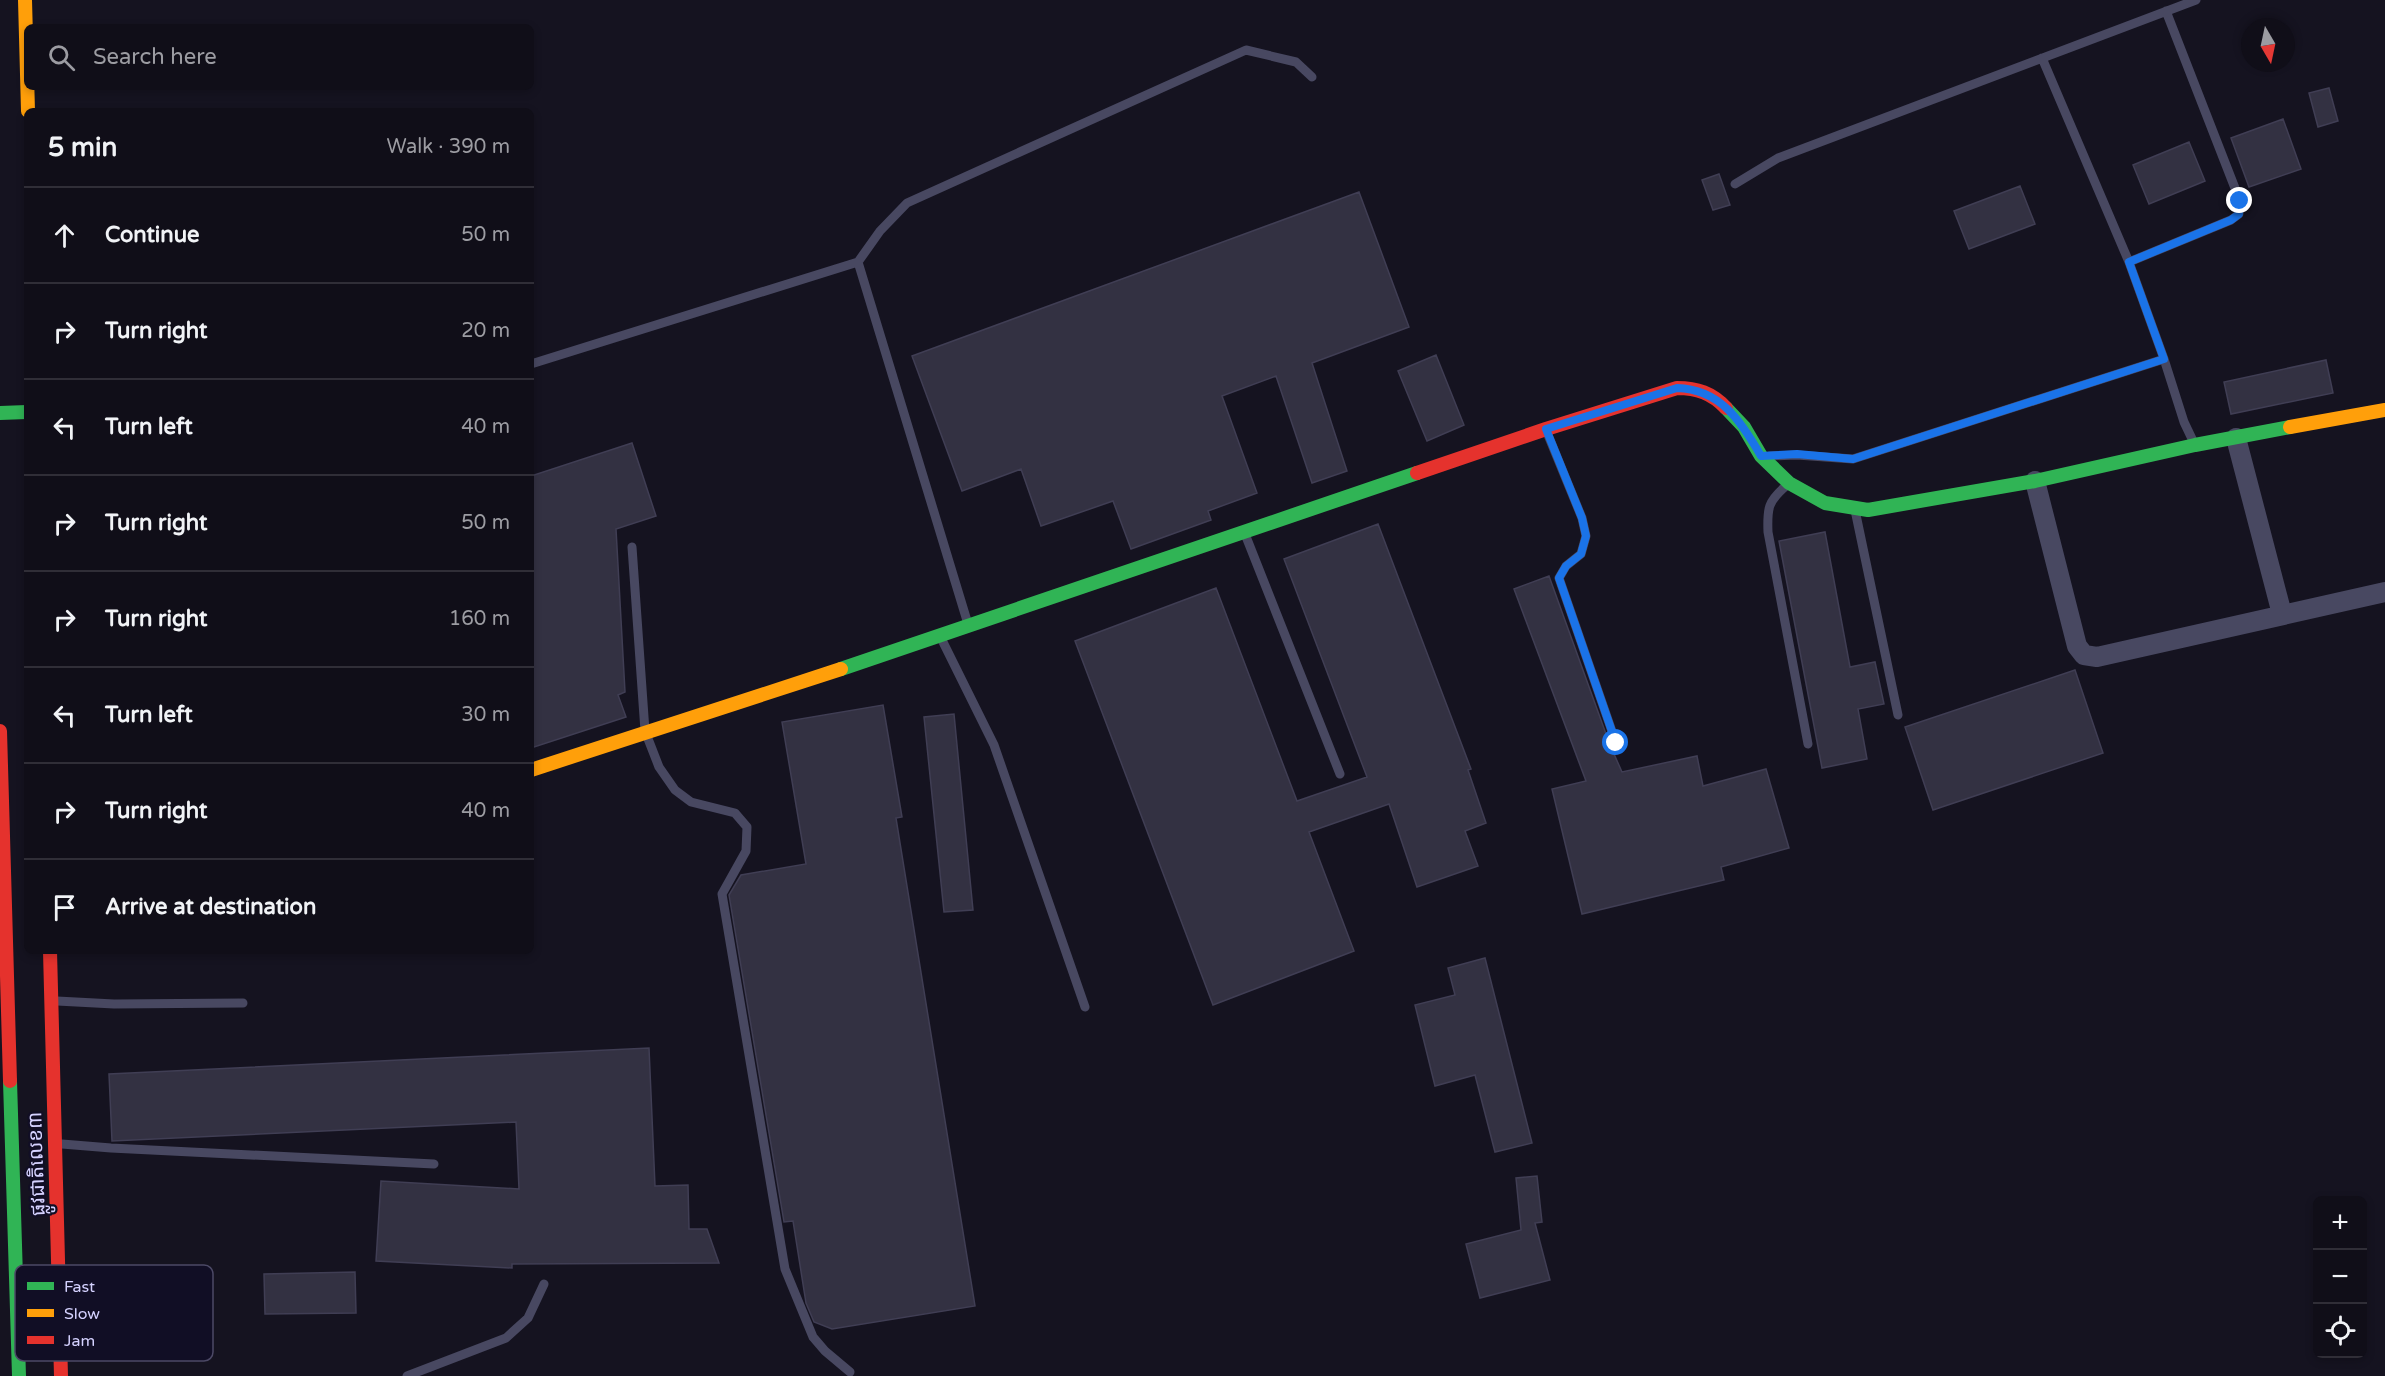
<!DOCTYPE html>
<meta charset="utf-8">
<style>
:root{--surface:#100e18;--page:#1e1c25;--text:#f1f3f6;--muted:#9c9ca2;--line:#302e37}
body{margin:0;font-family:"Varela Round","Noto Sans Khmer",sans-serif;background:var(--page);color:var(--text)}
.controls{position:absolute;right:18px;bottom:18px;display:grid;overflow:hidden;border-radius:9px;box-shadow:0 3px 9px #0003}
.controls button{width:54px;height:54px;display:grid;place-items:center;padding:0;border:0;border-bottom:2px solid var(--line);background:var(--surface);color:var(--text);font:30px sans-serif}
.compass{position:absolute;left:2241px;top:18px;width:54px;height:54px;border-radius:50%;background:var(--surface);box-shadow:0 3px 9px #0003;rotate:171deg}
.stop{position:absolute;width:18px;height:18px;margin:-14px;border:4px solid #1a73e8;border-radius:50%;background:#fff}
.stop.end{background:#1a73e8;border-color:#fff;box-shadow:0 2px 6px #0008}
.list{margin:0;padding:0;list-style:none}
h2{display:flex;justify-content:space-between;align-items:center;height:78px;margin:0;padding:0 24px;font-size:26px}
h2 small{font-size:20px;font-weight:400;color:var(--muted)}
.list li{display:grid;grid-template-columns:39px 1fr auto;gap:18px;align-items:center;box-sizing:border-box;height:96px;padding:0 24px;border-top:2px solid var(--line)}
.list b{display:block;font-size:22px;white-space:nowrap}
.list em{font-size:20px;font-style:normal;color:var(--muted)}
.icon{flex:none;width:33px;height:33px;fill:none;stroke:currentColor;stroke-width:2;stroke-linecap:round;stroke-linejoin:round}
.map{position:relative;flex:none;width:2385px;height:1376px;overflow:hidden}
.search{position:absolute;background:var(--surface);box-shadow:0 3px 9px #0003;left:24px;top:24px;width:510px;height:66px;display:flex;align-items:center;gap:15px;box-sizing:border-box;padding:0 21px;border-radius:9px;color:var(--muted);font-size:22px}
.panel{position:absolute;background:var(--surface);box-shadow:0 3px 9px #0003;left:24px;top:108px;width:510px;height:846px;border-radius:9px}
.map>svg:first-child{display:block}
.building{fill:#333142;stroke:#403e54;stroke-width:1.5}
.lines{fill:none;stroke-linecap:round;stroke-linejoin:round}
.lane{stroke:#484861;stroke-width:9}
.street{stroke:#484861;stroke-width:20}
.fast{stroke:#30b455;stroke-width:14}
.slow{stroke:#ff9f0a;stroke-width:14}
.jam{stroke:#e5322d;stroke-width:14}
.route{stroke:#1a73e8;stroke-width:8}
.labels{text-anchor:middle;stroke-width:4.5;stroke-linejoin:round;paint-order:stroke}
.street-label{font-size:20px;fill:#d5d2ff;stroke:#110e25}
.key{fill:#110e25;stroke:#4c4966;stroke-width:1.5}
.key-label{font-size:16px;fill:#d5d2ff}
</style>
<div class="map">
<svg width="2385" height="1376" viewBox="0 0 2385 1376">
<rect width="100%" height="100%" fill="#151320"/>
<!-- building -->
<path class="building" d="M2329 88 2338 121 2318 127 2309 93Z
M2283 119 2301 169 2249 187 2231 138Z
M2189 142 2205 181 2149 204 2133 165Z
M1719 174 1730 205 1713 210 1702 180Z
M2020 186 2035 224 1969 249 1954 211Z
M1359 192 1409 327 1312 363 1347 471 1312 483 1276 376 1222 396 1257 493 1208 511 1211 520 1131 549 1113 501 1041 526 1021 469 962 491 912 356Z
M1436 355 1464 425 1427 441 1398 371Z
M2326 360 2333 393 2231 414 2224 382Z
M632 443 656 516 616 529 625 692 618 695 626 717 531 748V476Z
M1378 524 1471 769 1468 770 1486 823 1465 831 1478 866 1417 887 1389 804 1309 832 1354 951 1213 1005 1075 641 1216 588 1297 801 1367 777 1284 559Z
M1825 532 1850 667 1875 662 1884 704 1858 709 1867 759 1822 768 1779 541Z
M1549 576 1610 745 1622 772 1697 756 1703 786 1766 769 1789 848 1721 867 1724 880 1582 914 1552 789 1586 781 1514 589Z
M2075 670 2103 753 1933 810 1905 727Z
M883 705 902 817 896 818 975 1306 832 1329 814 1322 806 1303 793 1221 784 1222 729 895 741 875 806 864 782 722Z
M954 714 973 910 944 912 924 717Z
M1485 958 1532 1143 1495 1152 1475 1075 1435 1086 1415 1005 1455 995 1448 968Z
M649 1048 655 1186 688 1185 689 1229H707L719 1263 512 1264V1268L376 1261 381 1181 519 1189 516 1122 112 1141 109 1074Z
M1537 1176 1542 1222 1535 1223 1550 1280 1480 1298 1466 1244 1521 1230 1516 1178Z
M355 1272 356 1313 265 1314 264 1274Z"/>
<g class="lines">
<!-- lane -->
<path class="lane" d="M2042 58 2129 262 2164 359 2184 422 2194 443
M1735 184 1778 158 2196 0
M858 262 968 624
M2129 262 2231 220 2239 214 2240 201 2166 11
M531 364 858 262 880 231 907 203 1246 50 1296 62 1312 77
M1546 430 1582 518 1586 536 1581 554 1566 566 1559 578 1616 743
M1769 456 1797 455 1853 459 2164 359
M1787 485C1768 501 1767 508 1768 532L1808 744
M1855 510 1898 715
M1245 534 1340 774
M632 547 645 731 659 767 675 790 691 802 735 813 747 827 746 851 722 894 785 1269 813 1337 825 1351 850 1372
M941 638 994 745 1085 1007
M57 1001 114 1004 243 1003
M62 1144 111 1148 434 1164
M407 1376 506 1338 528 1318 544 1284"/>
<!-- street -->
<path class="street" d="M2236 438 2282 614
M2035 481 2077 646 2084 655 2097 657 2385 592"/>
<!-- fast -->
<path class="fast" d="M1726 408 1744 427 1761 456 1789 483 1825 503 1868 510 2035 481 2195 445 2290 427
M0 413 27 412
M841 669 1417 473
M10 1081 19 1376"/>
<!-- slow -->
<path class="slow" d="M25 0 28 111
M2290 427 2385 410
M531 770 841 669"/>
<!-- jam -->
<path class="jam" d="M1417 473 1546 429 1677 388C1697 388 1712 393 1726 408
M0 731 10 1081
M50 951 61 1376"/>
</g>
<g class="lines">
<!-- route -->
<path class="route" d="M1616 743 1559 578 1566 566 1581 554 1586 536 1582 518 1546 429 1677 388C1720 389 1741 421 1761 456L1797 454 1853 459 2164 359 2129 262 2231 220 2239 214 2240 201"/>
</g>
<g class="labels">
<!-- street labels -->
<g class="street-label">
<text transform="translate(36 1164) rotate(-92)" y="7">ផ្លូវជាតិលេខ៣</text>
</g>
</g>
<!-- legend -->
<rect x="15" y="1265" width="198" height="96" rx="9" class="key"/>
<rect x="27" y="1282" width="27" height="8" fill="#30b455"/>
<rect x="27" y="1309" width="27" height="8" fill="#ff9f0a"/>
<rect x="27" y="1336" width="27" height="8" fill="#e5322d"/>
<g class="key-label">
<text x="64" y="1292">Fast</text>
<text x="64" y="1319">Slow</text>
<text x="64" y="1346">Jam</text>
</g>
</svg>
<div class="controls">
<button>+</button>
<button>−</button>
<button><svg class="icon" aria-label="locate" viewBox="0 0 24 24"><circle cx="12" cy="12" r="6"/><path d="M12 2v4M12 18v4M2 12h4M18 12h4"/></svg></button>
</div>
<svg class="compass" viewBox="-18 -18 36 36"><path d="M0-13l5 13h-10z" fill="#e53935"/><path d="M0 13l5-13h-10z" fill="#9c9ca2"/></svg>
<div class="stop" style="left:1616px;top:743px"></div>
<div class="stop end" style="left:2240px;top:201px"></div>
<div class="search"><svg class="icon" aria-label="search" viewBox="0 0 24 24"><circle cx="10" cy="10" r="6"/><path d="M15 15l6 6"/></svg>Search here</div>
<section class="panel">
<h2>5 min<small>Walk · 390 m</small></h2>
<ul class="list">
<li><svg class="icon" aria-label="ahead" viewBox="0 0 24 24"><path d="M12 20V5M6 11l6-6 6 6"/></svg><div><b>Continue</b></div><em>50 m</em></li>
<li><svg class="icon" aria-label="right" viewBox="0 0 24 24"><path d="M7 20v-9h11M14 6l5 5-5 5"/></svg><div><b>Turn right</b></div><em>20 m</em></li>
<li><svg class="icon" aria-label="left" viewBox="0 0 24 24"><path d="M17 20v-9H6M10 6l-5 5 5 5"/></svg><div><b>Turn left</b></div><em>40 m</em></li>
<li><svg class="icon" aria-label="right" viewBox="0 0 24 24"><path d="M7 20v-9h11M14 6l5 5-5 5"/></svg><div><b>Turn right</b></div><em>50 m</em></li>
<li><svg class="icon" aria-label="right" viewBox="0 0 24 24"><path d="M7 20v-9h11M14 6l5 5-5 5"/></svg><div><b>Turn right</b></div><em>160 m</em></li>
<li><svg class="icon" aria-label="left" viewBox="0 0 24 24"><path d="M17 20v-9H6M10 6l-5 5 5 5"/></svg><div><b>Turn left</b></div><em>30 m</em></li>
<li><svg class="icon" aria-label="right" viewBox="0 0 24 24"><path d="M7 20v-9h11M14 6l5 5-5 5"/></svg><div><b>Turn right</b></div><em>40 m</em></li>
<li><svg class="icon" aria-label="arrive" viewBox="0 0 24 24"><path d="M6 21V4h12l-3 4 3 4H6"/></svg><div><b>Arrive at destination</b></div></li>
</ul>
</section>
</div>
